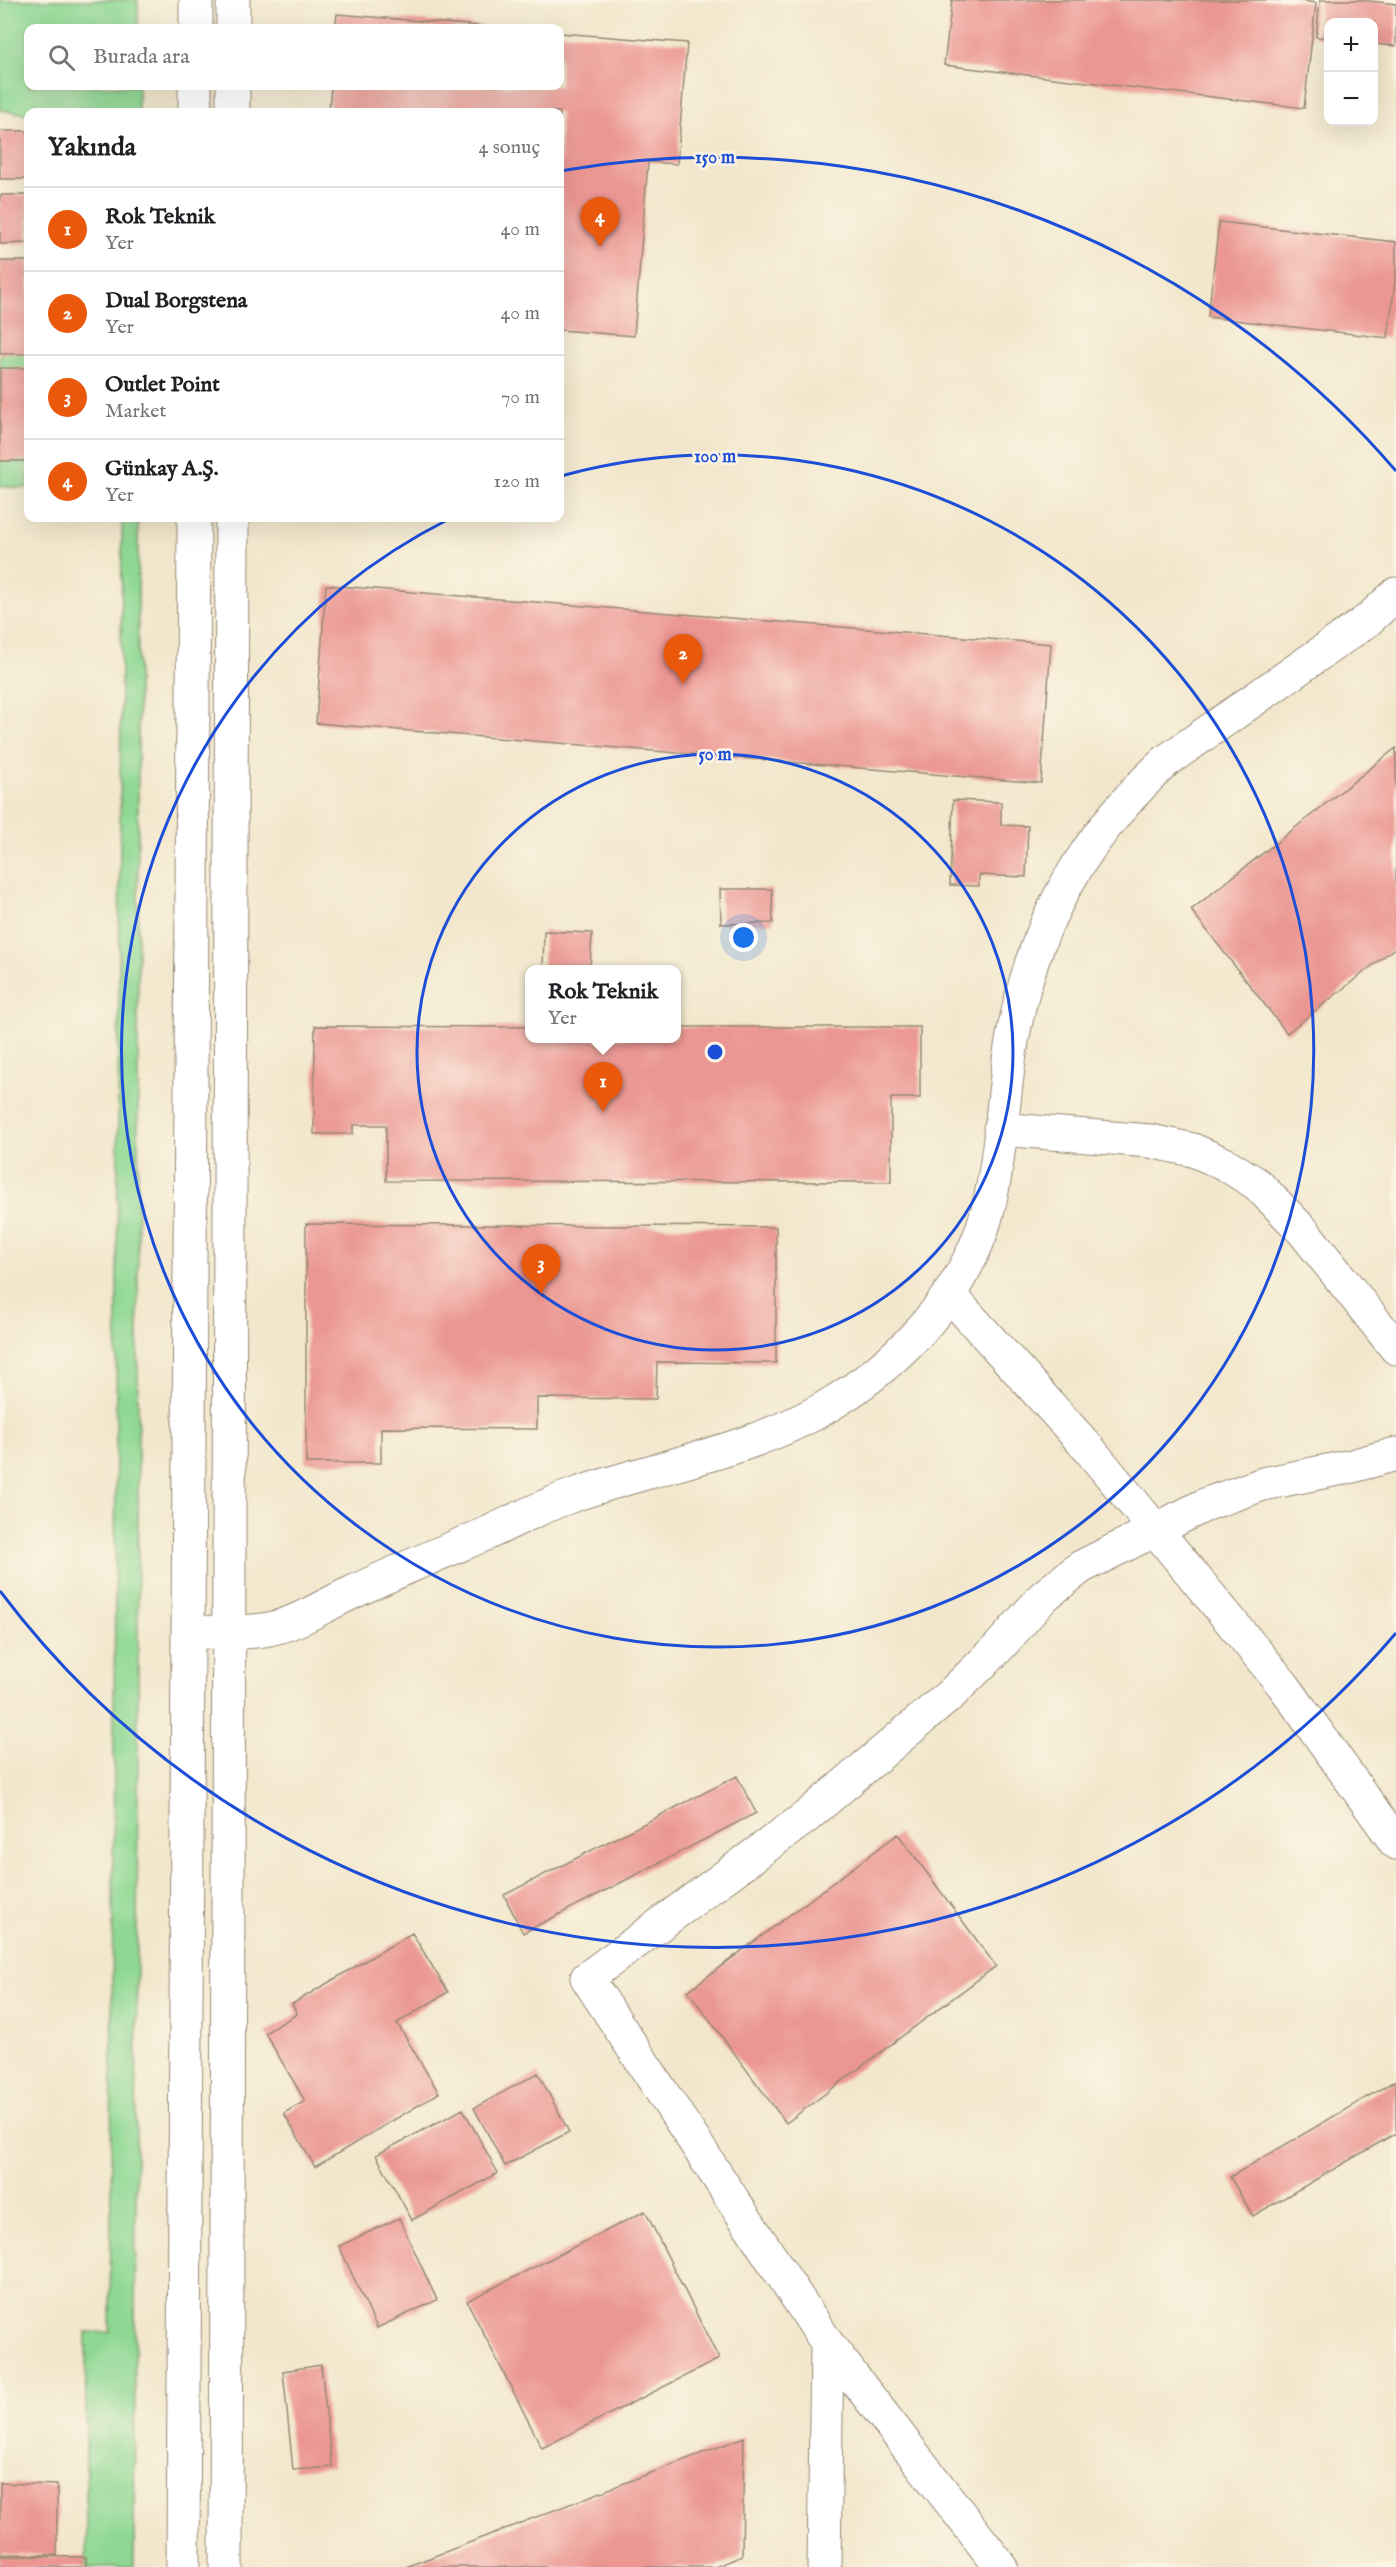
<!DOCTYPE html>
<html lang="tr">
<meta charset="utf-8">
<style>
:root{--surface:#fff;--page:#f6f6f6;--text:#202124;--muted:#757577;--line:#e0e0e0;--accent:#ea580c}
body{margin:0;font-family:"IM FELL English",serif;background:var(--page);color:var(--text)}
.controls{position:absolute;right:18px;top:18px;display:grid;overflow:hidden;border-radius:12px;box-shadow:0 6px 24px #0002}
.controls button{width:54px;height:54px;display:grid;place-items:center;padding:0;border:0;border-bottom:2px solid var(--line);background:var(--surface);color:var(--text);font:30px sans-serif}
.you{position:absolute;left:744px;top:938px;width:21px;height:21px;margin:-15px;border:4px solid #fff;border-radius:50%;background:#1a73e8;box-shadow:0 0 0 9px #1a73e833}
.badge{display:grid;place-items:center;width:39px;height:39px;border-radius:50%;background:var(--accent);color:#fff;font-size:20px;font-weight:700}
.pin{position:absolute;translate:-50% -50px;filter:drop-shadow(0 2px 3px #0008)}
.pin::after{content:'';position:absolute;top:32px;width:21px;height:18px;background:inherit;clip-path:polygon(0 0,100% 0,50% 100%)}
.popup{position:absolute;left:525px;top:965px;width:156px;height:78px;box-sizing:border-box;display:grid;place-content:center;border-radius:12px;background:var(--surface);filter:drop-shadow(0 2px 4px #0005);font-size:20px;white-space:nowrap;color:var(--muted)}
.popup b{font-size:22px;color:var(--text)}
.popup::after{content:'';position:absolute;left:50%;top:100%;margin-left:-12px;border:12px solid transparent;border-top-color:var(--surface)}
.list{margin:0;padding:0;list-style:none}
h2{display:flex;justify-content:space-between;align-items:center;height:78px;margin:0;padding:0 24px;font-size:26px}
h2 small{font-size:20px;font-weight:400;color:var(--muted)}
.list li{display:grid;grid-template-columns:39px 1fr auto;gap:18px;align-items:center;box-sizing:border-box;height:84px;padding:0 24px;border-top:2px solid var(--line)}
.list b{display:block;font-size:22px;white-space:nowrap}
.list p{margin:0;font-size:20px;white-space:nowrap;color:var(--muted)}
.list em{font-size:20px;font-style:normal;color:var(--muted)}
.icon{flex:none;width:33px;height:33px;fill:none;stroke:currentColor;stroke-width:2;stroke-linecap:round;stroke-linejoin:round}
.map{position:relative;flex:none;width:1396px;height:2567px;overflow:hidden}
.search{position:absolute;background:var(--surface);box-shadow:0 6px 24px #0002;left:24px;top:24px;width:540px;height:66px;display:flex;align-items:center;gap:15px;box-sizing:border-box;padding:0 21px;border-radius:12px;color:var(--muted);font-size:22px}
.panel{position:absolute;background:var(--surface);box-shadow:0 6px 24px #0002;left:24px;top:108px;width:540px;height:414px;border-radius:12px}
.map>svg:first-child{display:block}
.green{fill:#8ed893;stroke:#648158;stroke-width:1.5}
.building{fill:#eb9692}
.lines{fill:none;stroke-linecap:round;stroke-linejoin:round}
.minor-casing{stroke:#968875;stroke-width:35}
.major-casing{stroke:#968875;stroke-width:35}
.minor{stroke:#fff;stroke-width:33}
.major{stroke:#fff;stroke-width:33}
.ring{fill:none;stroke:#1d4ed8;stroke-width:3}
.centre{fill:#1d4ed8;stroke:#fcf5e5;stroke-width:3}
.ring-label{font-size:18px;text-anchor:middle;font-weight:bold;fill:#1d4ed8;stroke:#fcf5e5;stroke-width:5;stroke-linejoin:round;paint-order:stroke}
</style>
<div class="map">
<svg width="1396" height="2567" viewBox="0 0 1396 2567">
<rect width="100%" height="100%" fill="#fcf5e5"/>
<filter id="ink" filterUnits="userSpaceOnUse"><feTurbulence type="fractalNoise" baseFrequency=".0167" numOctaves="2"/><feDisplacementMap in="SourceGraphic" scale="12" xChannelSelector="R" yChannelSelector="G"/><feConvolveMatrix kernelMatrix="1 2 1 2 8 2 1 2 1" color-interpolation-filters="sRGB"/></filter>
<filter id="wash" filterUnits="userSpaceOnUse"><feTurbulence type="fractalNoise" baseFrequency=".008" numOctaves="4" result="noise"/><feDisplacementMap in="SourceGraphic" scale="24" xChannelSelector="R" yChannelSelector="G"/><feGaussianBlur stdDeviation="1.35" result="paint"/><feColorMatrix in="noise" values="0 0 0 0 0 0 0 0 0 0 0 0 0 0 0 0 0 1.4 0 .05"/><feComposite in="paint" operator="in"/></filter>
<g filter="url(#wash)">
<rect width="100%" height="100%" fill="#f2e7cc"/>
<!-- green -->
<path class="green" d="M0 0H138V28H28V86H138V112L28 114 0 110Z
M0 261H28V488L0 487Z
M122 518H138V1769L134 2567H86V2332L110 2333Z"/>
<g id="blocks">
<!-- building -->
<path class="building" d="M952 0H1294L1316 3 1304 108 944 65Z
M1320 0H1360L1396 4V46L1374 44V22H1328V38L1316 37Z
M337 14 490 27V28H335Z
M560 33 687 43 677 164 648 162 634 336 560 330V112H329L331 86H560Z
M0 131H28V179H0Z
M0 195H28V243L0 244Z
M1219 222 1396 242V273L1388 338 1208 317Z
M0 261H28V354H0Z
M0 368H28V461H0Z
M326 585 1051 644 1041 783 316 723Z
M1396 748V947L1287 1033 1191 910Z
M953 800 1001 802V825L1028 826 1026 877 979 875V886L950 885Z
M720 889H772L773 923 721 924Z
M544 931 592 933 590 969H543Z
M315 1026 530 1027V1038H676V1027H920V1098H891V1182L386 1181V1125H353V1134H314Z
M306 1224 776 1227V1363L657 1362 656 1399 537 1398V1429L381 1428V1463H306Z
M737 1776 756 1813 523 1933 504 1895Z
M898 1834 996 1966 786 2123 688 1991Z
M412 1933 448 1992 397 2023 439 2093 315 2167 284 2113 305 2101 265 2033 297 2014 292 2004Z
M538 2073 569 2132 505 2166 474 2108Z
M1396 2080V2133L1253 2216 1230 2177Z
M463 2109 498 2173 412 2220 376 2155Z
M645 2211 719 2359 542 2448 467 2301Z
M399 2218 437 2300 377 2328 339 2246Z
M321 2365 332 2467 293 2470 283 2371Z
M744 2437 742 2556 716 2567H406Z
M0 2483 57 2485V2555L0 2554Z
M0 2556 86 2557V2567H0Z"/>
</g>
</g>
<g filter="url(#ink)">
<use href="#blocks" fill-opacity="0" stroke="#968875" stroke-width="1.5"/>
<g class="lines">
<!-- minor casing -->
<g class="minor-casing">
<path id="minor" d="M1000 1129 1150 1141 1193 1150 1225 1164 1257 1184 1303 1231 1396 1348
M949 1294 1089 1449 1284 1686 1396 1843
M190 1632C216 1632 244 1634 269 1629 298 1623 323 1606 349 1594 394 1572 441 1553 488 1533 516 1520 544 1505 574 1495 654 1467 746 1452 819 1411 883 1375 942 1319 973 1252 997 1202 1000 1131 1007 1076 1022 947 1071 849 1166 761L1368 620 1396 594
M827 2343 1001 2567
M824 2567 827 2343 587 1978 806 1817 951 1694 999 1647 1044 1596 1081 1567 1207 1504 1263 1484 1352 1466 1396 1454"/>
</g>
<!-- major casing -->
<g class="major-casing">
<path id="major" d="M196 28V0
M233 28V0
M195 112V86
M233 112V86
M183 2567 194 518
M226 2567 232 518"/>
</g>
<!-- minor -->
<use href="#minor" class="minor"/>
<!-- major -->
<use href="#major" class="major"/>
</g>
</g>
<!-- distance rings -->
<g class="ring">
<circle cx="715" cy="1052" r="298"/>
<path d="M561 476A596 596 0 1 1 449 519"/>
<path d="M1396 1633A895 895 0 0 1 0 1591M560 171A895 895 0 0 1 1396 471"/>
</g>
<circle cx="715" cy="1052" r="9" class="centre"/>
<g class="ring-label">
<text x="715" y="163">150 m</text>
<text x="715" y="462">100 m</text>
<text x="715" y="760">50 m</text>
</g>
</svg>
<div class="controls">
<button>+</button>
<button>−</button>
</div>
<div class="you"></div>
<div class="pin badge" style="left:603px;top:1112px">1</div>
<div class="popup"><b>Rok Teknik</b>Yer</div>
<div class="pin badge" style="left:683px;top:684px">2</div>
<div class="pin badge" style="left:541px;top:1294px">3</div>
<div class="pin badge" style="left:600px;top:247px">4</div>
<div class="search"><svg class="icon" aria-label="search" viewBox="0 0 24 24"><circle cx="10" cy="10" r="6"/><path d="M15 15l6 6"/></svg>Burada ara</div>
<section class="panel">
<h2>Yakında<small>4 sonuç</small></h2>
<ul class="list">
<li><span class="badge">1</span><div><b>Rok Teknik</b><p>Yer</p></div><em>40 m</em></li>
<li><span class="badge">2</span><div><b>Dual Borgstena</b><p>Yer</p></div><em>40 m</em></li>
<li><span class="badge">3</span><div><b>Outlet Point</b><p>Market</p></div><em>70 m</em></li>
<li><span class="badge">4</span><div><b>Günkay A.Ş.</b><p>Yer</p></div><em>120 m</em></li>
</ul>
</section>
</div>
